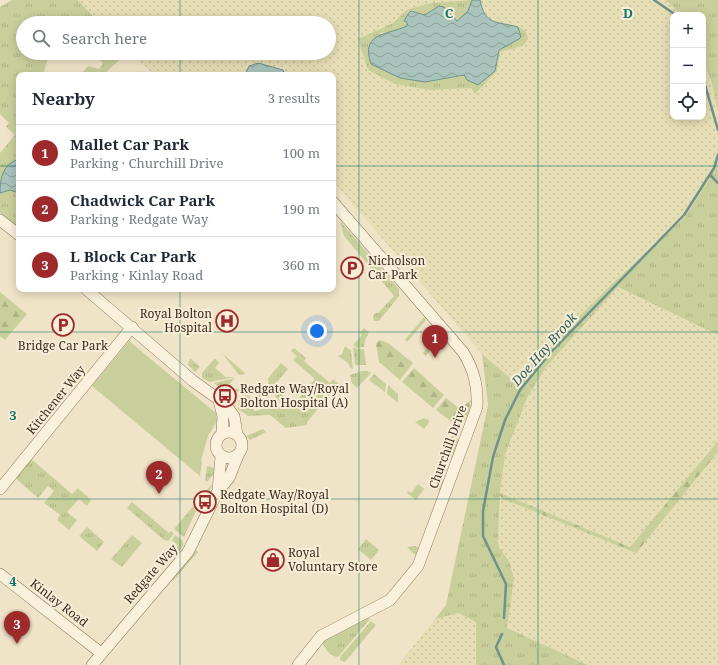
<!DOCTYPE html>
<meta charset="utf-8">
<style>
:root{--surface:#fff;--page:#f6f6f7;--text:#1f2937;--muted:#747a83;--line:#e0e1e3;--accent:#9e2a2b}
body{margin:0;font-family:"Noto Serif",serif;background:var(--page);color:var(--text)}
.controls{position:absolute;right:12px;top:12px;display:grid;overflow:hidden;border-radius:8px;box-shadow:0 2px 10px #0003}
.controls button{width:36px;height:36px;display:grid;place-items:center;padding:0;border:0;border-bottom:1px solid var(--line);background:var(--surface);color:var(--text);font:20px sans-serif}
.you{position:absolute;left:317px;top:331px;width:14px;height:14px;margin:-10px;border:3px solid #fff;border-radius:50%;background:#1a73e8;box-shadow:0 0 0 6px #1a73e833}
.badge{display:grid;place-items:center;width:26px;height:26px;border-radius:50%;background:var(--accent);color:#fff;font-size:13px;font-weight:700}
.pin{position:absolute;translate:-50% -33px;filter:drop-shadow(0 1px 2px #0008)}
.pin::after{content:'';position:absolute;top:21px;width:14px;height:12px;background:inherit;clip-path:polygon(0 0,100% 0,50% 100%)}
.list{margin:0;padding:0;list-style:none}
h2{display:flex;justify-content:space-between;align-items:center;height:52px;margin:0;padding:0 16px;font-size:17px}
h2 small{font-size:13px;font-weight:400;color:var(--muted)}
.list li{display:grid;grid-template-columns:26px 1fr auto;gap:12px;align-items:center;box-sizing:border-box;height:56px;padding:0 16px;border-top:1px solid var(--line)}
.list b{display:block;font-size:15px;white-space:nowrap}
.list p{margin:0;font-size:13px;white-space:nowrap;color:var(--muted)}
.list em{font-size:13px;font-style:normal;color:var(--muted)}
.icon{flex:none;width:22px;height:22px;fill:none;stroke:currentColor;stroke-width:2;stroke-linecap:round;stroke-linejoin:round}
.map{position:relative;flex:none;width:718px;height:665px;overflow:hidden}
.search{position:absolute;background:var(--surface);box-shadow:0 2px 10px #0003;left:16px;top:16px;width:320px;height:44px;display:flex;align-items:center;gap:10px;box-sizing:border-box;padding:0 14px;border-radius:22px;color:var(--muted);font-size:15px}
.panel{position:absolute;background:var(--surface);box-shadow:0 2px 10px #0003;left:16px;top:72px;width:320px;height:220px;border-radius:8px}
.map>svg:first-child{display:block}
.farmland{fill:url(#farmland-dots);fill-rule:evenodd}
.grass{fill:url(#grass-tufts)}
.forest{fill:url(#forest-firs)}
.garden{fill:#c9cf9b}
.water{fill:url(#water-waves);stroke:#6f938a}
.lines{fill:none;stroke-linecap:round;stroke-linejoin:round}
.stream{stroke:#6f938a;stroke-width:2.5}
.minor-casing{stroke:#8d765c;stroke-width:12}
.minor{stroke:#faf1dc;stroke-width:11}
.grid{fill:none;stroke:#0f766e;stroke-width:1;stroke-opacity:0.55}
.labels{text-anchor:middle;stroke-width:4;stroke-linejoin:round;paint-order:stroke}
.poi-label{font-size:12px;fill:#3d2e20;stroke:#f7eed8;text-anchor:start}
.street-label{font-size:12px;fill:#3d2e20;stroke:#f7eed8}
.water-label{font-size:13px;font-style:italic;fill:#2f5d5a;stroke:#f7eed8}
.grid-label{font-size:13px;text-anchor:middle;font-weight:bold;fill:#0f766e;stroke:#f7eed8;stroke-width:4;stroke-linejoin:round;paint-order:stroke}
</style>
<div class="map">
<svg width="718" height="665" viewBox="0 0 718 665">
<defs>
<pattern id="farmland-dots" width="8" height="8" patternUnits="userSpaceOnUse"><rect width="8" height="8" fill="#e6deb5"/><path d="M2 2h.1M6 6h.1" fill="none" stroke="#c6bf9b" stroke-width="1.8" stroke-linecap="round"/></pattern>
<pattern id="grass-tufts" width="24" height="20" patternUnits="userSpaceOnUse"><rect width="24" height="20" fill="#c9cf9b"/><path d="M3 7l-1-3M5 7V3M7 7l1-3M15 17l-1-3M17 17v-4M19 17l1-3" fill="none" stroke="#aeb285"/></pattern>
<pattern id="forest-firs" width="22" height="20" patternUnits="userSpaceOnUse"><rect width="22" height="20" fill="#c9cf9b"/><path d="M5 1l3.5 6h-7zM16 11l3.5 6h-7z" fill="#aeb285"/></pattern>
<pattern id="water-waves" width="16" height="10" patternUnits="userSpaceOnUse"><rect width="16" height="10" fill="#a9c4bc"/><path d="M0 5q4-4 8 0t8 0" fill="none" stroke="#8ba098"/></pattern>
</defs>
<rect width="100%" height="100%" fill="#f0e4c8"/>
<!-- farmland -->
<path class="farmland" d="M78 0H666L681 15H673V117H703V63L711 80 718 112V149L710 178 685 217 612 284 514 382 482 354 333 181V75H154L131 53H329V23H99ZM406 10 483 14 488 20 522 28 523 46 500 52 499 60 475 93 471 88 432 90 358 39 393 23Z
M618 287 718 335V441L630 547 500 493 505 455 527 398 546 367Z
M718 452V665H588L507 628 514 579 498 546 501 498 636 552Z
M458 613 476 622V665H398L435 619Z"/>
<!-- grass -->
<path class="grass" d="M12 0H78L99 23H23V53H53L48 58 43 75H19V228L0 213V153L15 135 6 127 9 123 0 114V7Z
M472 0 468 11 457 21 444 7 439 6 425 15 416 12 404 21 407 22V26L396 31 380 33 425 82 464 75 498 63C496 45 507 44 521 37L518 27C525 29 527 32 528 39L523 46 500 52 497 71 475 94 471 88 432 90 395 84 368 70 358 39 393 23 406 10 431 3Z
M666 0H718V112L711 80 703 63V15H681Z
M88 53H127L103 75H84L82 73 88 66 99 69 103 64 100 60H94Z
M718 149V335L618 287 546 367 527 398 505 455 500 493 498 546 509 561 514 579 507 628 588 665H476V622L458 613 435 619 446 605 488 405 482 354 514 381 612 284 685 217 710 178Z
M340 221 399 289V296L379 321H374L373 317 375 313H378L394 296 344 236Z
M424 317 426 320 407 342 405 340Z
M364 328 369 332 365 341 364 347 357 348 353 345 362 335 359 333Z
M438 335 440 338 426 356 423 353Z
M345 346 350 350 351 349 353 369 350 368 348 363 338 356 342 354Z
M353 347 357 349H364L366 365H355Z
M294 348 306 358 304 361 330 383 333 379 339 384 307 422V425L286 428 270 415 248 416 238 409 239 399H242L246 394 253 400 259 393 254 388 257 384 266 392 253 406 254 411 266 408 270 404 271 399 278 408 286 402 294 408 296 406 294 404 315 379 293 360 297 356 291 351Z
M222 353 246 374 239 375Z
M190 358 200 367 195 372 188 365Z
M215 358 219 363 215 368 226 377H234L210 382 202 378V373Z
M281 363 288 369 273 387 286 398 280 402 269 388 268 378Z
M362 371H368L371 373 357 388 352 383 350 375Z
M374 374 386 384 385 392 369 380Z
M235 378 230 383 233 389H240L237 392 235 406 228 395 214 383Z
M388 385 398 394V403L387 394Z
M424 418 430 421 424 429 415 422Z
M263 429 266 432 250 440 246 436Z
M453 435 458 439 461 446 442 493 436 488 452 470 449 467 454 460 451 457 453 454 443 447Z
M30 458 72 494 78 488 91 500 87 506 79 499 67 512 77 520 69 530 57 520 60 515 44 503 54 491 48 486 38 498 14 477Z
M207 466 216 468V471L207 482 205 480Z
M418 484 424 489 416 500 407 493 408 491 411 493Z
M211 485 212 486 194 515 184 537 174 529Z
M132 502 169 533 171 531 174 534 168 541 164 540 127 508Z
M87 527 104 542 97 551 79 536Z
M132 535 142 543 122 567 111 559Z
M175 535 183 541V546L175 556 171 555 178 546 172 540Z
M366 539 379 550 371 560 358 549Z
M416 546 419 548 417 557 407 547Z
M196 550 198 552 173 581 172 576Z
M367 617 370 619 338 657C330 656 327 651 323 645L324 639Z
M371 621 376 625 345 662 340 660V657Z"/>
<!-- forest -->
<path class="forest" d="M0 292 27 314 5 340 0 336Z
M379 340 388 343 413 363 400 380 379 362 376 344Z
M414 368 444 395 433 408 402 382Z
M446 398 460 409 471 400 469 413 461 425 457 426 436 410Z
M718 441V452L636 553 501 498 500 493 630 547Z"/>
<!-- garden -->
<path class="garden" d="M129 341 216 413 217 421 208 436 201 460 202 462 200 476 92 386Z"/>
<!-- water -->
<path class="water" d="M472 0H480C485 25 495 21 518 27L521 37 519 39 499 50 495 71 478 85 467 80 464 75 425 82 400 78 371 64C360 32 388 35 407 26V22L404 21 408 14 411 11 425 15 439 6 444 7 457 21 468 11Z
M258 63 283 70 285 75H248L246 73 249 66Z
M19 159V193L10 190 0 193C0 178 3 164 19 159Z"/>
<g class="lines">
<!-- stream -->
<path class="stream" d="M654 0 676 15
M703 78 718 130
M710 175 718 183
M504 618 506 584 483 536V511L493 457 505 420 520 390 551 352 684 215 714 168 718 155
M502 634 496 647 504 665"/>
<!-- minor casing -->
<g class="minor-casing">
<path id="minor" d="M0 220 19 235
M86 289 193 381 224 403 234 416 237 434
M219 401 223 416 222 433
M216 445a13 13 0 1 1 26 0a13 13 0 1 1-26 0Z
M0 489 132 327
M218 491 221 456
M0 574 101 653
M92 665 188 552 218 491 229 478 239 453
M298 665 321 636 390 600 418 566 477 407C478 386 474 370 463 352L333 202"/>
</g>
<!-- minor -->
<use href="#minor" class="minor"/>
</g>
<!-- grid -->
<path class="grid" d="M180 0V23M359 0V665M538 0V665M180 53V75M0 166H19M333 166H718M180 289V665M0 332H718M0 499H718"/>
<!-- icons -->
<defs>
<g id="parking-ring" transform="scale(1.15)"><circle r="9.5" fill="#f7eed8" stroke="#9e2a2b" stroke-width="1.5"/><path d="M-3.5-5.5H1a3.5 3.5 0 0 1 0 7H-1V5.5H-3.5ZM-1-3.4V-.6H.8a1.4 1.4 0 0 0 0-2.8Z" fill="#9e2a2b"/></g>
<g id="hospital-ring" transform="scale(1.15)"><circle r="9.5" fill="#f7eed8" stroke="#9e2a2b" stroke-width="1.5"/><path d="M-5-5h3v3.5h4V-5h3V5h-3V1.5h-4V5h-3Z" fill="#9e2a2b"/></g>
<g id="bus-ring" transform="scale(1.15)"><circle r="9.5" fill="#f7eed8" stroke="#9e2a2b" stroke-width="1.5"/><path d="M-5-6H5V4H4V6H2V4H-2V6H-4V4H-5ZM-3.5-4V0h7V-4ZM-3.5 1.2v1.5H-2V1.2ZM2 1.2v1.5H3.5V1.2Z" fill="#9e2a2b"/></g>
<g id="shop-ring" transform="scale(1.15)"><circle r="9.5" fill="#f7eed8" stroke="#9e2a2b" stroke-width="1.5"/><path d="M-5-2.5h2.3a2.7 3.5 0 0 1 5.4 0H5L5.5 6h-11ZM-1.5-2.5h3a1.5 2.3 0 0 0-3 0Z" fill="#9e2a2b"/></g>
</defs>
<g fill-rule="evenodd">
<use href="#parking-ring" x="352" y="268"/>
<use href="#hospital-ring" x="227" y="321"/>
<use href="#parking-ring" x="63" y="325"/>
<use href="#bus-ring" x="225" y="396"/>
<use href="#bus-ring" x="205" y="502"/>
<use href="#shop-ring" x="273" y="560"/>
</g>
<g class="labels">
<!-- poi labels -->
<g class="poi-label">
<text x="368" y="265">Nicholson<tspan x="368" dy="14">Car Park</tspan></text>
<text x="212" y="318" text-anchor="end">Royal Bolton<tspan x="212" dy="14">Hospital</tspan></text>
<text x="63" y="350" text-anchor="middle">Bridge Car Park</text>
<text x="240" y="393">Redgate Way/Royal<tspan x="240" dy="14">Bolton Hospital (A)</tspan></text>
<text x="220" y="499">Redgate Way/Royal<tspan x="220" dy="14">Bolton Hospital (D)</tspan></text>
<text x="288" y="557">Royal<tspan x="288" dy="14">Voluntary Store</tspan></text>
</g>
<!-- street labels -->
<g class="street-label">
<text transform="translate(56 400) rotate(-51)" y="4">Kitchener Way</text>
<text transform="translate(448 447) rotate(-70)" y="4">Churchill Drive</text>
<text transform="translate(151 574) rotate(-49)" y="4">Redgate Way</text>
<text transform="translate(59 603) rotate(38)" y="4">Kinlay Road</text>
</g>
<!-- water labels -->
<g class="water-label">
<text transform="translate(544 349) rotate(-49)" y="5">Doe Hay Brook</text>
</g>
</g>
<g class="grid-label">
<text x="449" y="18">C</text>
<text x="628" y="18">D</text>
<text x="13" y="420">3</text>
<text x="13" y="586">4</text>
</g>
</svg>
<div class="controls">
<button>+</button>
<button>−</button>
<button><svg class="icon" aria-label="locate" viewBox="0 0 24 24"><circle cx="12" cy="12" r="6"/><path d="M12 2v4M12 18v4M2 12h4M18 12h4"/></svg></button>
</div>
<div class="you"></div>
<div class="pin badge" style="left:435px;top:358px">1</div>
<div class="pin badge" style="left:159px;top:494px">2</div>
<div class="pin badge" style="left:17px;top:644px">3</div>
<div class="search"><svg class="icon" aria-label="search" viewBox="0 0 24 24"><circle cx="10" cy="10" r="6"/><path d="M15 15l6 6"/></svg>Search here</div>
<section class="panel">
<h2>Nearby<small>3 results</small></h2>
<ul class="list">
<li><span class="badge">1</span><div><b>Mallet Car Park</b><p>Parking · Churchill Drive</p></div><em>100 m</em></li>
<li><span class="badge">2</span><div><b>Chadwick Car Park</b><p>Parking · Redgate Way</p></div><em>190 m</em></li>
<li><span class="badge">3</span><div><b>L Block Car Park</b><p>Parking · Kinlay Road</p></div><em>360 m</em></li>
</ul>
</section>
</div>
